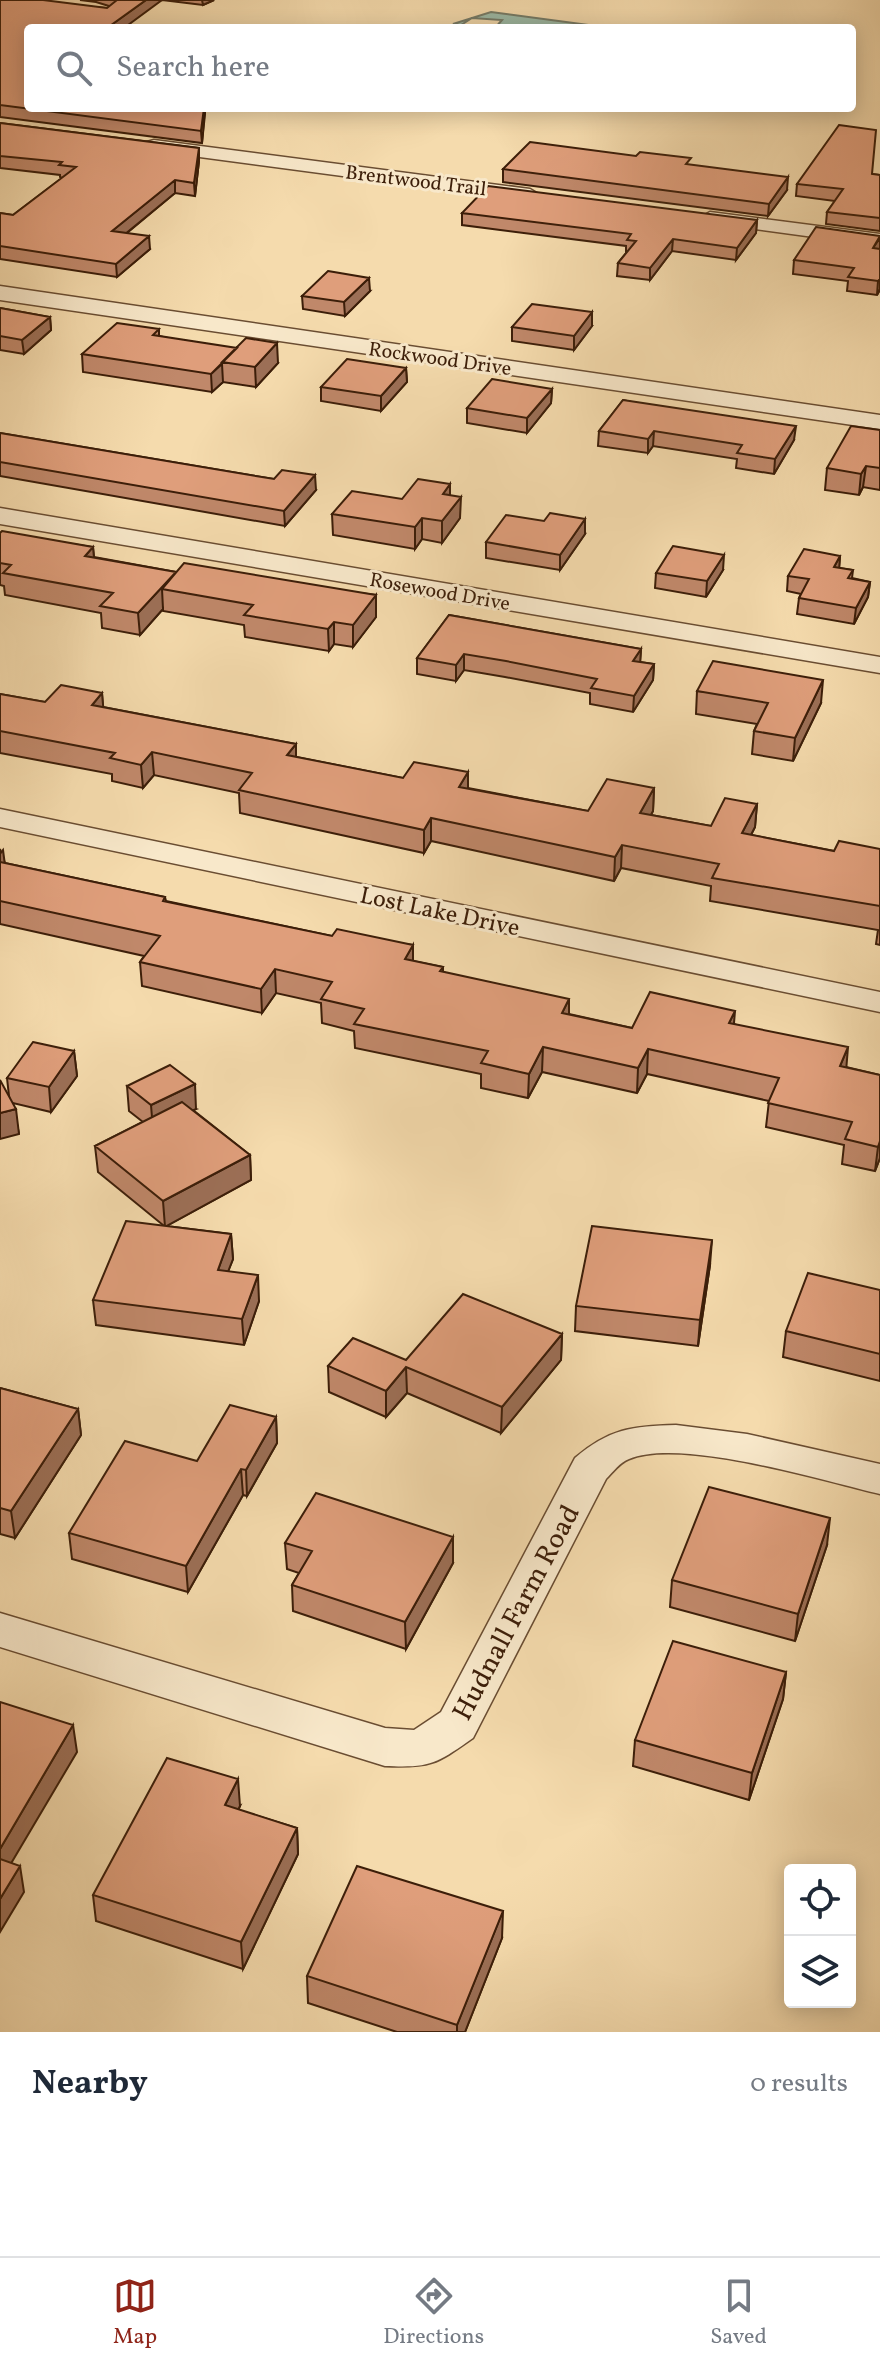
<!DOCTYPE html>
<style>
:root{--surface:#fff;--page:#f6f6f7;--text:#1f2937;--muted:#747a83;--line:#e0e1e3;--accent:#8f2418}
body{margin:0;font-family:Vollkorn,serif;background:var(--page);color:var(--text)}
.controls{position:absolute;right:24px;bottom:24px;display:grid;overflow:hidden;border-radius:8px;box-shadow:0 4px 20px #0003}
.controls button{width:72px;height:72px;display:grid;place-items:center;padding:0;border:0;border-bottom:2px solid var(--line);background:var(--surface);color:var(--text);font:40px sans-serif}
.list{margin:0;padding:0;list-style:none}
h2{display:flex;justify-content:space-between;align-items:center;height:104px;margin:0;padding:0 32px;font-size:34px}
h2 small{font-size:26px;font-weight:400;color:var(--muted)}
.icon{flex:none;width:44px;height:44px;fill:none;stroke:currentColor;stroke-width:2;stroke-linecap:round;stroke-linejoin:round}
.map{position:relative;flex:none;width:880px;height:2032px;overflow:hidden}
.search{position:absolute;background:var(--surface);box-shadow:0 4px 20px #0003;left:24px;right:24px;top:24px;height:88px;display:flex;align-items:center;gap:20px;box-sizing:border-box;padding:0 28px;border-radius:8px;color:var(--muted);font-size:30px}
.sheet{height:224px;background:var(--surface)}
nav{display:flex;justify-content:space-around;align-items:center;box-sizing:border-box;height:112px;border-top:2px solid var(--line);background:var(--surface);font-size:22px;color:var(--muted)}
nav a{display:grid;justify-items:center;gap:4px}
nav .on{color:var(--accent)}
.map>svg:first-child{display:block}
.water{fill:#9dbba7;stroke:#767c68;stroke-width:2}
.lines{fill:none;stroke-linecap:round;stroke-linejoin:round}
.minor-casing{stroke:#6a4d32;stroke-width:3}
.minor{fill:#f8e8ca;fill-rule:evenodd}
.wall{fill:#c0886a;stroke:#3c1e09;stroke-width:2}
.shaded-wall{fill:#9c6f56;stroke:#3c1e09;stroke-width:2}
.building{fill:#df9e7b;stroke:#3c1e09;stroke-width:2}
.labels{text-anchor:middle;stroke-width:6;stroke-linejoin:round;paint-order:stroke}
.far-street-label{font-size:20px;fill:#3c1e09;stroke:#f8e8ca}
.street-label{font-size:24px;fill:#3c1e09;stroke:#f8e8ca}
.near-street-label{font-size:28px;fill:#3c1e09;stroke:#f8e8ca}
</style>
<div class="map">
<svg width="880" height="2032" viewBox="0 0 880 2032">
<rect width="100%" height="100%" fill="#f5dbad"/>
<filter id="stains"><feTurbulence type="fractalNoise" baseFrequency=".0025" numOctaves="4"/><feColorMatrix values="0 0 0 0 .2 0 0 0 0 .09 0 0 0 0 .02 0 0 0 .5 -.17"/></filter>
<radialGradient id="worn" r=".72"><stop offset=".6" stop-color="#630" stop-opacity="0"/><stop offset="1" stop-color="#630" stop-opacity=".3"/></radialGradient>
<!-- water -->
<path class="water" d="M491 12 611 28H495L502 20 472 18 461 25 453 24Z"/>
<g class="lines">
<!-- minor casing -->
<g class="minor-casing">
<path id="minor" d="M154 140 530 189 540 195 530 201 147 150 144 146 147 142Z
M710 212 880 234V246L703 222 699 218Z
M0 286 880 415V429L0 300Z
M0 508 880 657V673L0 524Z
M0 809 880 992V1012L0 827Z
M676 1425 747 1434 880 1464V1494C824 1481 681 1437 629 1459 620 1462 613 1472 606 1479L473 1738C436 1764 431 1768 385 1766L0 1647V1613L385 1728 414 1730 441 1712 575 1458C609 1429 632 1426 676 1425Z"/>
</g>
<!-- minor -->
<use href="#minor" class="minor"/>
</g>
<!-- wall -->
<path class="wall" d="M0 0 107 8 109 6 96 2 80 0H214L203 5 162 0 28 28V108H205L202 143 0 117Z
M0 123 199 148V161L195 196 175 193 127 233 150 249 117 277 0 259V213L13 215 62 178 60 177V175L0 168Z
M690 165 787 190 768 216 503 182V169Z
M872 174 880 175V231L826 224 827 212 835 201 796 196 797 184Z
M462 213 757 220 756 233 736 260 672 251 650 280 617 276 618 263 626 253V246L462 225Z
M880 236V290L877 295 847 291 848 281 793 274 794 260Z
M370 291 345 316 303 309 302 296Z
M0 308 50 317 51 330 24 354 0 350Z
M592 326 574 350 512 341V327Z
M159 329V336L278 363 256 387 223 382 212 392 83 372 82 354Z
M406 368 407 382 381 411 321 401V387Z
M552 389 551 403 527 433 467 423V408Z
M623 400 794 440 774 474 736 468 737 459 653 446 648 453 598 446 599 431Z
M880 430V490L863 487 859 495 825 490 827 468Z
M0 433 274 479 316 490 285 526 0 476Z
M450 495 460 518 442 543 422 539 415 549 333 535 332 514 402 499Z
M0 533 93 547 94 557 176 572 376 595V617L353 647 334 644 329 651 245 637 244 625 163 611V609L140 635 102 628 101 613 5 595 4 586 0 585Z
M585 534 560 570 486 558V542Z
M840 556 839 568 853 570 852 578 870 582 868 597 854 624 797 614 799 598 801 594 787 591 788 576Z
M723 570 706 597 655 588 656 573Z
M449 615 641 649 640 662 654 664 653 680 633 712 590 704V693L505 677 464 670 456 681 417 674V658Z
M697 691 821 703 793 761 752 754 754 731 757 724 696 714Z
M102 693 103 707 296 744V757L403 778 468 788 588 811 654 788 653 811 651 815 711 826 757 804 755 827 751 835 834 851 880 849V945L876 944 878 930 710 901 711 886 621 868 614 881 431 841 424 853 240 813 239 793 154 775 143 788 112 781V774L0 753V694L45 702Z
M0 849 5 863 165 897 166 901 332 936 413 945V961L443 967V972L569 1014 632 1028 734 1024 846 1067 880 1075V1158L875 1171 842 1164 844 1145 766 1127 769 1101 647 1074 637 1093 542 1072 528 1098 481 1088V1074L355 1048 354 1031 322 1023 321 1003 276 993 262 1013 142 986 140 962 144 956 0 924Z
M74 1051 77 1076 51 1112 13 1103 19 1134 9 1096 7 1078Z
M127 1086 196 1109 193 1110 250 1155 251 1180 166 1226 231 1234 233 1259 228 1271 259 1301 244 1345 96 1325 93 1300 163 1225 98 1172 95 1146 143 1122 129 1111Z
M710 1265 698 1346 575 1331 576 1306Z
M880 1290V1381L783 1357 786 1331Z
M562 1334 561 1360 501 1433 407 1393 386 1417 329 1392 328 1366 406 1360Z
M0 1388 78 1409 81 1435 15 1538 0 1534Z
M276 1417 277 1443 247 1496 243 1495 188 1592 72 1559 69 1533Z
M285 1543 453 1563 406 1649 293 1611 292 1585 299 1573 287 1569Z
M827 1545 795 1641 670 1607 672 1580Z
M786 1672 783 1699 749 1800 633 1766 635 1740Z
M240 1806 238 1810 297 1828 298 1854 243 1969 96 1921 93 1895Z
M502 1938 465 2032H397L308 2003 307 1976Z"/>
<!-- shaded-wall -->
<path class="shaded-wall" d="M146 0H162L124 28H107Z
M202 0H214L203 5Z
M204 108H205V114L202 143 201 131Z
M199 148V161L195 196 194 183Z
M788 177 787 190 768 216 769 204Z
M175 180V193L113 244 112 231Z
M757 220 756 233 736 260 737 248Z
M149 236 150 249 117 277 116 264Z
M880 238V248L872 262 873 248Z
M673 239 672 251 650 280V268Z
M369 278 370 291 345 316 344 302Z
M880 279V289L877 295 878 281Z
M592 312V326L574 350V336Z
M50 317 51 330 24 354 22 340Z
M277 343 278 363 256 387 255 367Z
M222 364 223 382 212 392 211 374Z
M406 368 407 382 381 411V396Z
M552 389 551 403 527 433V418Z
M796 426 794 440 774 474 775 459Z
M654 431 653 446 648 453V439Z
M866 466 863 487 859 495 861 474Z
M315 475 316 490 285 526 284 511Z
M450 484V505L443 494Z
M461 497 460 518 442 543V521Z
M422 518V539L415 549V527Z
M585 519V534L560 570V555Z
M93 547 95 569 85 556Z
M724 555 723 570 706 597 707 581Z
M840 556 839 571 834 567Z
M176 572 162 589 163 609 140 635 138 613Z
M870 582 868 597 854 624 856 608Z
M376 595V617L353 647V625Z
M334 622V644L329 651 328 629Z
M641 649 640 665 633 661Z
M464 654V670L456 681V665Z
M654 664 653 680 633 712 634 696Z
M823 680 821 703 793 761 795 738Z
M102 693 104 716 92 705Z
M296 744V767L287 755Z
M152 752 154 775 143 788 141 765Z
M468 772V795L459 787Z
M654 788 653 811 639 836 640 813Z
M757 804 755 827 740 856 742 833Z
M431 818V841L424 853V830Z
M622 845 621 868 614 881 615 857Z
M3 850 6 873 0 880V854Z
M413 945V969L405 959Z
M275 969 276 993 262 1013 261 989Z
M569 999V1023L562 1013Z
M735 1011 733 1035 729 1023Z
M543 1047 542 1072 528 1098 529 1074Z
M848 1047 846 1072 840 1066Z
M648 1049 647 1074 637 1093 638 1068Z
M74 1051 77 1076 51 1112 49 1087Z
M195 1084 196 1109 153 1130 151 1105Z
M16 1109 19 1134 0 1139V1113Z
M880 1141V1158L875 1171 878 1147Z
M250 1155 251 1180 165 1227 163 1201Z
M231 1234 233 1259 219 1295 218 1270Z
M712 1240 710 1265 698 1346 700 1320Z
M258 1275 259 1301 244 1345 242 1319Z
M562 1334 561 1360 501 1433 502 1407Z
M406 1367 407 1393 386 1417V1391Z
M78 1409 81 1435 15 1538 11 1511Z
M276 1417 277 1443 247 1496 246 1470Z
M241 1469 243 1495 188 1592 186 1566Z
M830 1518 827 1545 795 1641 798 1614Z
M453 1537V1563L406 1649 405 1622Z
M786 1672 783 1699 749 1800 752 1773Z
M73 1725 77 1752 0 1882V1849Z
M238 1779 240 1806 227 1832 225 1805Z
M297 1828 298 1854 243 1969 241 1942Z
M20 1866 24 1892 0 1932V1899Z
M503 1911 502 1938 465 2032H457V2025Z"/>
<!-- building -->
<path class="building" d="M0 0H43L107 8 117 0H146L107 28H28V108H204L201 131 0 105Z
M0 123 199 148 194 183 175 180 112 231 149 236 116 264 0 246V213L13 215 76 167 59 165 62 162 0 156Z
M839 125 876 130 872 174 880 175V218L827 212 843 189 797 184Z
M530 142 636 156 640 152 691 158 686 164 788 177 769 204 503 169Z
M488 186 757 220 737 248 673 239 650 268 618 263 636 241 627 240 631 234 462 213Z
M816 227 880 236 873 248 880 249V279L878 281 848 277 854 268 794 260Z
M328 271 369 278 344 302 302 296Z
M532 304 592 312 574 336 512 327Z
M0 308 50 317 22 340 0 336Z
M117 323 159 329 153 335 237 348 211 374 82 354Z
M246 338 277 343 255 367 222 362Z
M347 359 406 368 381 396 321 387Z
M492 379 552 389 527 418 467 408Z
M623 400 796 426 775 459 737 453 742 445 654 431 648 439 599 431Z
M851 426 880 430V468L866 466 861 474 827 468Z
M0 433 274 479 282 470 315 475 284 511 0 462Z
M418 479 450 484 443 494 461 497 442 521 422 518 415 527 332 514 352 491 402 499Z
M550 513 585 519 560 555 486 542 506 515 544 521Z
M2 531 93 547 85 556 176 572 138 613 100 606 113 593 3 573 11 565 0 563V533Z
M673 546 724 555 707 581 656 573Z
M804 549 840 556 834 567 853 570 848 578 870 582 856 608 799 598 809 579 788 576Z
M184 563 376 595 353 625 334 622 328 629 244 615 253 605 162 589Z
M449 615 641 649 633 661 654 664 634 696 591 688 597 679 506 661 464 654 456 665 417 658Z
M713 661 823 680 795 738 754 731 768 703 697 691Z
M61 685 102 693 92 705 296 744 287 755 403 778 414 762 468 772 459 787 588 811 607 779 654 788 640 813 711 826 725 798 757 804 742 833 834 851 839 841 880 849V906L712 878 719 864 622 845 615 857 431 818 424 830 239 790 252 773 152 752 141 765 110 758 115 753 0 731V694L45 702Z
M0 862 165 897 163 901 332 936 337 929 413 945 405 959 443 967 440 971 569 999 562 1013 632 1028 650 992 735 1011 729 1023 848 1047 840 1066 880 1075V1141L878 1147 845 1139 852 1122 768 1103 779 1078 648 1049 638 1068 543 1047 529 1074 481 1063 488 1051 354 1024 364 1009 321 999 332 982 275 969 261 989 140 962 160 936 0 901Z
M33 1042 74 1051 49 1087 7 1078Z
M170 1065 195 1084 151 1105 127 1086Z
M0 1080 16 1109 0 1113Z
M182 1102 250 1155 163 1201 95 1146Z
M126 1221 231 1234 218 1270 258 1275 242 1319 93 1300Z
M592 1226 712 1240 700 1320 576 1306Z
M808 1273 880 1290V1354L786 1331Z
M463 1294 562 1334 502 1407 406 1367 386 1391 328 1366 353 1338 406 1360Z
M0 1388 78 1409 11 1511 0 1508Z
M230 1405 276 1417 246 1470 241 1469 186 1566 69 1533 125 1441 197 1461Z
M709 1487 830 1518 798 1614 672 1580Z
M316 1493 453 1537 405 1622 292 1585 312 1551 285 1543Z
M673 1641 786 1672 752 1773 635 1740Z
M0 1702 73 1725 0 1849Z
M167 1758 238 1779 225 1805 297 1828 241 1942 93 1895Z
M0 1859 20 1866 0 1899Z
M357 1866 503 1911 457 2025 307 1976Z"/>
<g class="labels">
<!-- far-street labels -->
<g class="far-street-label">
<text transform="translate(416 180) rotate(7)" y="7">Brentwood Trail</text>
<text transform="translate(440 358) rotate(8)" y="7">Rockwood Drive</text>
<text transform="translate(440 591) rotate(10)" y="7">Rosewood Drive</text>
</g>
<!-- street labels -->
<g class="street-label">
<text transform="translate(440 911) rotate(12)" y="8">Lost Lake Drive</text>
</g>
<!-- near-street labels -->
<g class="near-street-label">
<text transform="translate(515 1612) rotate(-62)" y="10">Hudnall Farm Road</text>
</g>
</g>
<rect width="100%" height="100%" filter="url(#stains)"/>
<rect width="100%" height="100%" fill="url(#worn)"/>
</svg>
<div class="controls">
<button><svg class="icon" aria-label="locate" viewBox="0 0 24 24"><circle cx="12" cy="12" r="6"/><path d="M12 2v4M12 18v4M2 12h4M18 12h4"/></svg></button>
<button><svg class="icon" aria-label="layers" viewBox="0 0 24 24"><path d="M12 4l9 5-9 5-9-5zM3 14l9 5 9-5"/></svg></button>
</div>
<div class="search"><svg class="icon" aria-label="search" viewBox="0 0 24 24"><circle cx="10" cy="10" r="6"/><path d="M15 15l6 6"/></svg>Search here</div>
</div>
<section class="sheet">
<h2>Nearby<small>0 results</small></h2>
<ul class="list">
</ul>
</section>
<nav>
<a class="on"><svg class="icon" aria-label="map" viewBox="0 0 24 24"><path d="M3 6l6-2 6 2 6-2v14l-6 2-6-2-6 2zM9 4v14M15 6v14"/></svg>Map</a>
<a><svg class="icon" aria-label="directions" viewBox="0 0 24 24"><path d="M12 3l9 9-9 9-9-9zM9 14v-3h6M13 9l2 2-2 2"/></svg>Directions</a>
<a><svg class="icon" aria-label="saved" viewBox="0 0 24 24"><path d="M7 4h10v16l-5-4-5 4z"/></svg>Saved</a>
</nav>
